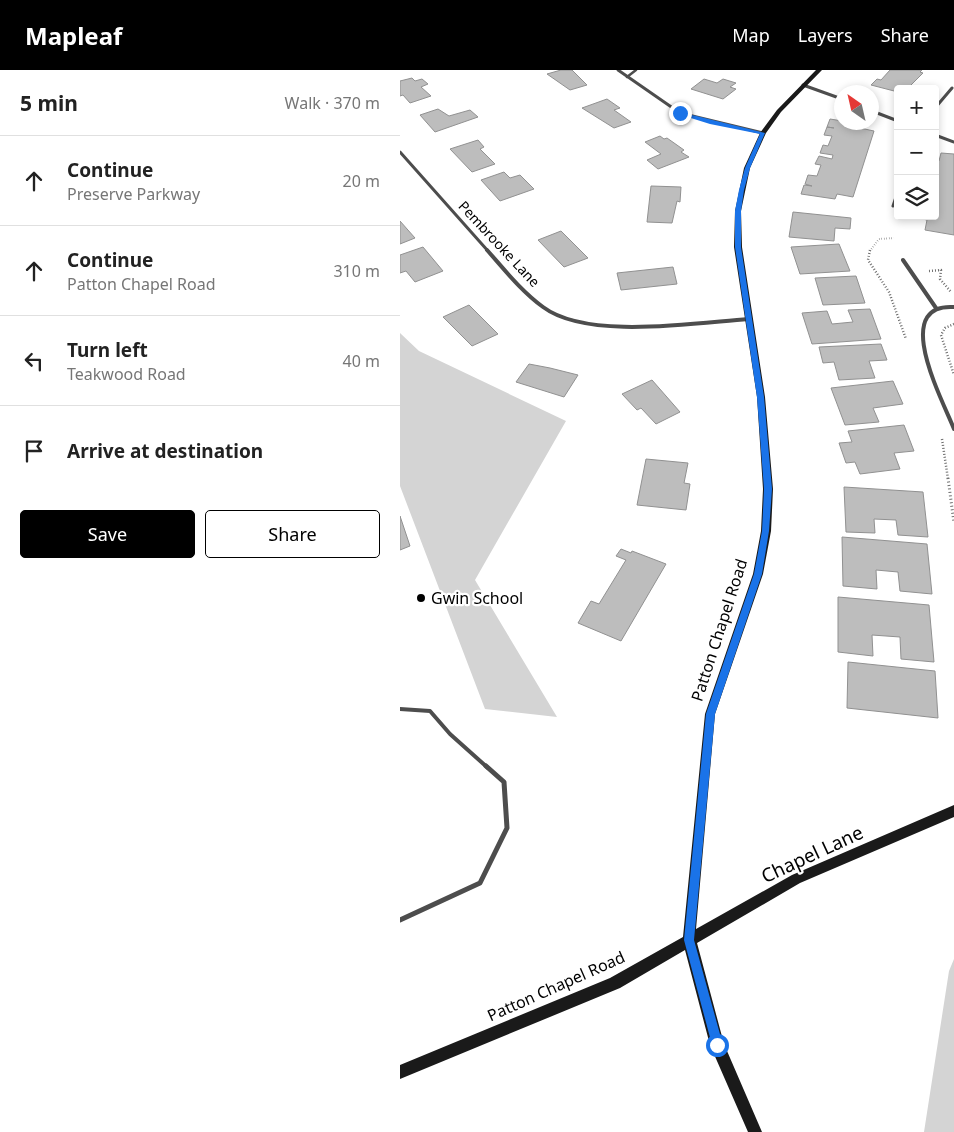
<!DOCTYPE html>
<meta charset="utf-8">
<style>
:root{--surface:#fff;--page:#f6f6f6;--text:#222;--muted:#767676;--line:#e0e0e0;--accent:#000}
body{margin:0;font-family:"Noto Sans",sans-serif;background:var(--page);color:var(--text)}
.controls{position:absolute;right:15px;top:15px;display:grid;overflow:hidden;border-radius:5px;box-shadow:0 2px 8px #0003}
.controls button{width:45px;height:45px;display:grid;place-items:center;padding:0;border:0;border-bottom:1px solid var(--line);background:var(--surface);color:var(--text);font:25px sans-serif}
.compass{position:absolute;left:434px;top:15px;width:45px;height:45px;border-radius:50%;background:var(--surface);box-shadow:0 2px 8px #0003;rotate:326deg}
.stop{position:absolute;width:15px;height:15px;margin:-11px;border:4px solid #1a73e8;border-radius:50%;background:#fff}
.stop.end{background:#1a73e8;border-color:#fff;box-shadow:0 1px 5px #0008}
.list{margin:0;padding:0;list-style:none}
h2{display:flex;justify-content:space-between;align-items:center;height:65px;margin:0;padding:0 20px;font-size:21px}
h2 small{font-size:16px;font-weight:400;color:var(--muted)}
.list li{display:grid;grid-template-columns:32px 1fr auto;gap:15px;align-items:center;box-sizing:border-box;height:90px;padding:0 20px;border-top:1px solid var(--line)}
.list b{display:block;font-size:19px;white-space:nowrap}
.list p{margin:0;font-size:16px;white-space:nowrap;color:var(--muted)}
.list em{font-size:16px;font-style:normal;color:var(--muted)}
.actions{display:flex;gap:10px;padding:15px 20px}
.actions a{flex:1;padding:11px 0;border:1px solid var(--accent);border-radius:5px;text-align:center;font-size:18px;color:var(--accent)}
.actions .main{background:var(--accent);color:#fff}
.icon{flex:none;width:28px;height:28px;fill:none;stroke:currentColor;stroke-width:2;stroke-linecap:round;stroke-linejoin:round}
.map{position:relative;flex:none;width:554px;height:1062px;overflow:hidden}
header{display:flex;align-items:center;gap:30px;box-sizing:border-box;height:70px;padding:0 25px;background:var(--accent);color:#fff}
header strong{font-size:24px}
nav{display:flex;gap:28px;margin-inline-start:auto;font-size:18px}
main{display:flex}
aside{flex:1;background:var(--surface)}
.map>svg:first-child{display:block}
.green{fill:#d4d4d4}
.building{fill:#bdbdbd;stroke:#919191}
.lines{fill:none;stroke-linecap:round;stroke-linejoin:round}
.path-far2{stroke:#6f6f6f;stroke-width:2;stroke-dasharray:0.5 2;stroke-linecap:butt}
.path-far1{stroke:#6f6f6f;stroke-width:2.5;stroke-dasharray:1 2;stroke-linecap:butt}
.path{stroke:#6f6f6f;stroke-width:3;stroke-dasharray:1 2.5;stroke-linecap:butt}
.lane-far2{stroke:#4d4d4d;stroke-width:2.5}
.lane-far1{stroke:#4d4d4d;stroke-width:4}
.lane{stroke:#4d4d4d;stroke-width:5}
.street-far1{stroke:#4d4d4d;stroke-width:3}
.street{stroke:#4d4d4d;stroke-width:4}
.secondary{fill:#1a1a1a;fill-rule:evenodd}
.route{fill:#1a73e8}
.poi-dot{fill:#000;stroke:#fff;stroke-width:2}
.labels{text-anchor:middle;stroke-width:4.5;stroke-linejoin:round;paint-order:stroke}
.far-street-label{font-size:14px;fill:#000;stroke:#fff}
.poi-label{font-size:16px;fill:#000;stroke:#fff;text-anchor:start}
.street-label{font-size:16px;fill:#000;stroke:#fff}
.near-street-label{font-size:19px;fill:#000;stroke:#fff}
</style>
<header>
<strong>Mapleaf</strong>
<nav><a>Map</a><a>Layers</a><a>Share</a></nav>
</header>
<main>
<aside>
<h2>5 min<small>Walk · 370 m</small></h2>
<ul class="list">
<li><svg class="icon" aria-label="ahead" viewBox="0 0 24 24"><path d="M12 20V5M6 11l6-6 6 6"/></svg><div><b>Continue</b><p>Preserve Parkway</p></div><em>20 m</em></li>
<li><svg class="icon" aria-label="ahead" viewBox="0 0 24 24"><path d="M12 20V5M6 11l6-6 6 6"/></svg><div><b>Continue</b><p>Patton Chapel Road</p></div><em>310 m</em></li>
<li><svg class="icon" aria-label="left" viewBox="0 0 24 24"><path d="M17 20v-9H6M10 6l-5 5 5 5"/></svg><div><b>Turn left</b><p>Teakwood Road</p></div><em>40 m</em></li>
<li><svg class="icon" aria-label="arrive" viewBox="0 0 24 24"><path d="M6 21V4h12l-3 4 3 4H6"/></svg><div><b>Arrive at destination</b></div></li>
</ul>
<div class="actions"><a class="main">Save</a><a>Share</a></div>
</aside>
<div class="map">
<svg width="554" height="1062" viewBox="0 0 554 1062">
<rect width="100%" height="100%" fill="#fff"/>
<!-- green -->
<path class="green" d="M0 263 19 281 166 351 75 510 157 647 85 639 0 416Z
M554 889V1062H524L549 901Z"/>
<!-- building -->
<path class="building" d="M161 0H172L187 15 170 20 147 4Z
M490 0H522L520 2 523 3 508 18 498 19V22L471 15 477 9 481 10Z
M12 8 15 11 22 9 28 14 21 17 31 26 10 33 3 25 0 26V11Z
M304 9 317 13 323 9 336 13 330 17 336 19 323 29 291 19Z
M207 29 220 38 214 40 231 52 214 58 182 38Z
M38 39 49 46 70 40 78 47 35 62 20 45Z
M430 49 461 54 460 58 474 61 453 127 437 124 435 129 401 124 404 115 412 116 405 114 408 105 417 106 421 95 415 94 419 86 432 89 433 85 420 83 423 75 428 76 432 66 424 65 427 57 434 58 427 57Z
M260 66 264 69 267 68 284 80 281 82 289 87 258 99 247 90 261 84 245 72Z
M78 70 84 77 80 79 95 94 72 102 50 79Z
M541 83 554 84V165L525 160 527 150 522 149 523 146H535V91H539Z
M104 102 110 108 120 105 134 119 100 131 81 110Z
M251 116 281 117 280 132 277 131 272 153 247 152Z
M393 142 451 148 450 159 435 158 434 171 389 167Z
M0 151 15 168 0 174Z
M161 161 188 188 164 197 138 170Z
M439 174 450 201 400 204 391 177Z
M23 177 43 201 15 212 6 201 0 203V185Z
M273 197 277 214 221 220 217 203Z
M456 206 465 233 423 235 415 208Z
M69 235 98 264 72 276 43 247Z
M470 239 481 269 412 274 402 243 427 241 432 254 453 252 448 240Z
M481 274 487 290 469 291 475 308 439 310 434 292 423 293 419 277Z
M129 294 150 298 178 305 164 327 116 312Z
M252 310 280 342 256 354 241 338 237 340 222 324Z
M493 311 503 334 473 338 479 352 445 355 431 318Z
M504 355 514 381 494 383 500 399 460 404 455 392 446 393 439 373 452 372 448 361Z
M246 389 288 393 284 413 290 414 286 440 237 435Z
M444 417 523 422 528 467 498 465 496 450 474 449 475 463 446 462Z
M0 446 10 476 0 480Z
M442 467 527 474 532 524 500 521 498 502 476 500 477 519 443 516Z
M221 479 231 483 232 481 266 494 221 571 178 553 191 531 199 534 226 490 216 486Z
M438 527 529 535 534 592 501 589 500 567 472 565 473 586 438 582Z
M448 592 535 601 538 648 447 638Z"/>
<g class="lines">
<!-- path-far2 -->
<path class="path-far2" d="M470 181 479 169 494 168"/>
<!-- path-far1 -->
<path class="path-far1" d="M470 180 468 190 489 222 506 269
M529 201 541 200 540 209 551 222
M554 254 545 258 541 265 554 305
M542 369 548 409"/>
<!-- path -->
<path class="path" d="M548 408 554 453"/>
<!-- lane-far2 -->
<path class="lane-far2" d="M227 7 236 0"/>
<!-- lane-far1 -->
<path class="lane-far1" d="M0 639 30 641 50 664 88 698"/>
<!-- lane -->
<path class="lane" d="M0 850 80 813 107 758 104 712 86 696"/>
<!-- street-far1 -->
<path class="street-far1" d="M218 0 280 43 363 63
M403 15 442 29
M535 38 552 18
M472 41 498 51
M535 65 554 72
M0 82 88 181
M493 136 498 121"/>
<!-- street -->
<path class="street" d="M87 180C104 199 121 221 143 237 187 270 294 253 348 249
M503 190 536 238
M554 237C490 233 543 331 554 359"/>
<!-- secondary -->
<path class="secondary" d="M416 0H422L381 42 366 63 350 98 341 141 342 177 365 327 373 419 371 461 363 504 315 644 296 859 392 805 554 735V747L400 813 297 873 324 974 362 1062H348L310 975 285 880 220 918 0 1009V995L210 908 283 867 305 644 353 504 361 461 363 419 357 327 334 177 335 141 344 98 360 63 377 40Z"/>
</g>
<!-- route -->
<path class="route" d="M280 42 365 63 350 98 344 120 341 141V177L364 327 372 419 369 461 362 504 315 644 294 870 323 975 317 981 312 975 284 870 306 644 354 504 362 461 364 419 357 327 335 177V141L339 120 345 98 360 64 310 54 278 44Z"/>
<!-- markers -->
<circle class="poi-dot" cx="21" cy="528" r="5"/>
<g class="labels">
<!-- far-street labels -->
<g class="far-street-label">
<text transform="translate(99 174) rotate(47)" y="5">Pembrooke Lane</text>
</g>
<!-- poi labels -->
<g class="poi-label">
<text x="31" y="534">Gwin School</text>
</g>
<!-- street labels -->
<g class="street-label">
<text transform="translate(319 560) rotate(-72)" y="6">Patton Chapel Road</text>
<text transform="translate(156 916) rotate(-24)" y="6">Patton Chapel Road</text>
</g>
<!-- near-street labels -->
<g class="near-street-label">
<text transform="translate(412 784) rotate(-25)" y="7">Chapel Lane</text>
</g>
</g>
</svg>
<div class="controls">
<button>+</button>
<button>−</button>
<button><svg class="icon" aria-label="layers" viewBox="0 0 24 24"><path d="M12 4l9 5-9 5-9-5zM3 14l9 5 9-5"/></svg></button>
</div>
<svg class="compass" viewBox="-18 -18 36 36"><path d="M0-13l5 13h-10z" fill="#e53935"/><path d="M0 13l5-13h-10z" fill="#767676"/></svg>
<div class="stop" style="left:317px;top:975px"></div>
<div class="stop end" style="left:280px;top:43px"></div>
</div>
</main>
